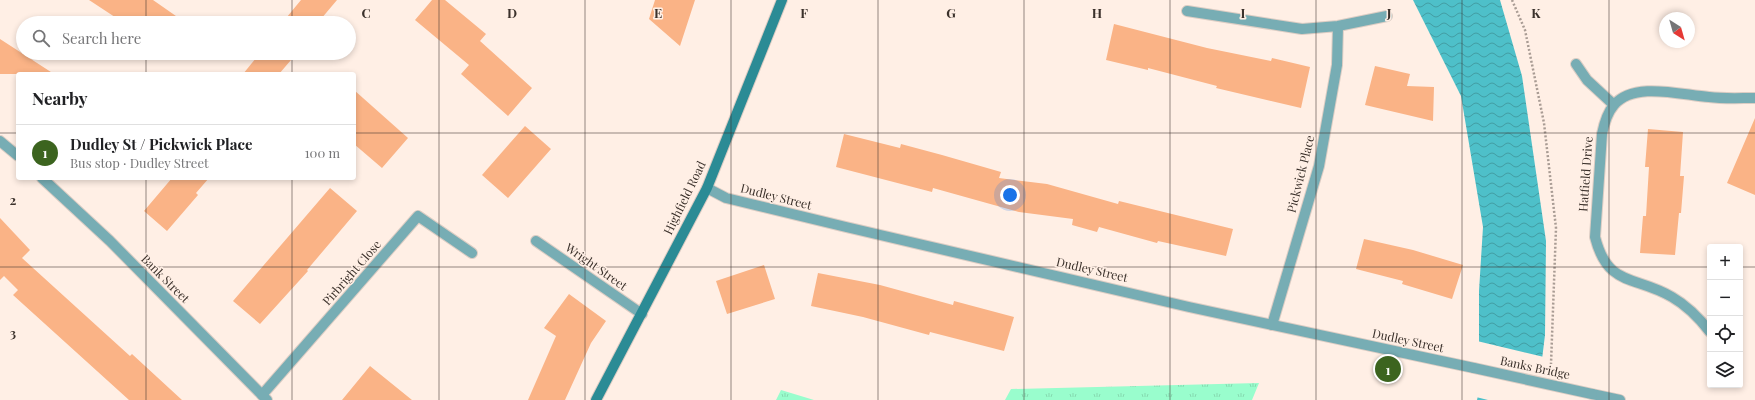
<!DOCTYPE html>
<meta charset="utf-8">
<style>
:root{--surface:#fff;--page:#f6f6f6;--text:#202124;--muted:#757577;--line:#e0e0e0;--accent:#3c641f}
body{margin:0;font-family:"Playfair Display",serif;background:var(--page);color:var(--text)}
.controls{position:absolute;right:12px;bottom:12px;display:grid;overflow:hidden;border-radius:4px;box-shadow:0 2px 6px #0003}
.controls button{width:36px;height:36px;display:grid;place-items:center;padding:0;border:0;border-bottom:1px solid var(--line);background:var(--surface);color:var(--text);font:20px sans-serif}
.compass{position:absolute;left:1659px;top:12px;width:36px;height:36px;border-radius:50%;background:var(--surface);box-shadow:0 2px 6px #0003;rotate:143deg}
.you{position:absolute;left:1010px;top:195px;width:14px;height:14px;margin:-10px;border:3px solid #fff;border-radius:50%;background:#1a73e8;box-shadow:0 0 0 6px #1a73e833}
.badge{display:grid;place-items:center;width:26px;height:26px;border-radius:50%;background:var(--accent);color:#fff;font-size:13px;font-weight:700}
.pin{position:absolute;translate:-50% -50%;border:2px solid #fff;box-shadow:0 1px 4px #0006}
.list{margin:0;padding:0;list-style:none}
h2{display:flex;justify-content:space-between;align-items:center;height:52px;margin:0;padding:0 16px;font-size:17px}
h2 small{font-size:13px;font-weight:400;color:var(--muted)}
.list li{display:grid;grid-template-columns:26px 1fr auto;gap:12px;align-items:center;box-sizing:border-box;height:56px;padding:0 16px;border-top:1px solid var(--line)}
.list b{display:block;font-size:15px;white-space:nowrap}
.list p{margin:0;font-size:13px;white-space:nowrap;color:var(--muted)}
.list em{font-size:13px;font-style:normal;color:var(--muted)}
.icon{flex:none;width:22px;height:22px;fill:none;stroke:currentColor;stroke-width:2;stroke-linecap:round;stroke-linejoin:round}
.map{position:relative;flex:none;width:1755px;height:400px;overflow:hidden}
.search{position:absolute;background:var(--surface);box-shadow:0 2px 6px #0003;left:16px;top:16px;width:340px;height:44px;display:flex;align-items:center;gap:10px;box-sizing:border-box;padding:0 14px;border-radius:22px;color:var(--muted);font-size:15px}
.panel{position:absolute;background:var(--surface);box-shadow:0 2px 6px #0003;left:16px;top:72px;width:340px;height:108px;border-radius:4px}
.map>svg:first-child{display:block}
.park{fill:url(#park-tufts)}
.water{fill:url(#water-waves)}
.pier{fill:#ffefe5}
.building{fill:#fab386}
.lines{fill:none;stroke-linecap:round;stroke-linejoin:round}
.minor-casing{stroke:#dccdc4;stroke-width:12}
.tertiary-casing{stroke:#dccdc4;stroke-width:12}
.secondary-casing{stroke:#dccdc4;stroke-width:12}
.path{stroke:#a99c94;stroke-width:2.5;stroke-dasharray:2 2;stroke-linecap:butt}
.minor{stroke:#77adb4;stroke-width:10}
.tertiary{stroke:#77adb4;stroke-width:10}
.secondary{stroke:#2b8b95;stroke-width:10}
.tertiary-bridge-casing{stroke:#dccdc4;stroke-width:12;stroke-linecap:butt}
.tertiary-bridge{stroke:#77adb4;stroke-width:10}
.grid{fill:none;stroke:#3b312b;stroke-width:1;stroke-opacity:0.55}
.labels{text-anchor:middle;stroke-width:3;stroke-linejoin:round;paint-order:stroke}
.street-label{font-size:12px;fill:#3b312b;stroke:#ffefe5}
.grid-label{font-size:13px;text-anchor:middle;font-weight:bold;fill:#3b312b;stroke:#ffefe5;stroke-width:3;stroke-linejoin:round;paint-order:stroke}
</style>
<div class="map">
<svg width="1755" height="400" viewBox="0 0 1755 400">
<defs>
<pattern id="park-tufts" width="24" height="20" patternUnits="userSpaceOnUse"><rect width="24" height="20" fill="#99fdcd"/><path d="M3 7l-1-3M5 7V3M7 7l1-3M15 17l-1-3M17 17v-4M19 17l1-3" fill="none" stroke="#85d9b0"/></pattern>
<pattern id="water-waves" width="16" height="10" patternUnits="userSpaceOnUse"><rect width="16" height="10" fill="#4ec0c9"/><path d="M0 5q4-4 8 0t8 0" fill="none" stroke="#429da3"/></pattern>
</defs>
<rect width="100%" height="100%" fill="#ffefe5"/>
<!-- park -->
<path class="park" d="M1259 383 1252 400H1005L1011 389Z
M781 390 814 400H776Z"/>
<!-- water -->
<path class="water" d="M1413 0H1500L1522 76 1546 241 1545 335 1537 400H1477L1479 391V291L1483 227 1461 96Z"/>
<!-- pier -->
<path class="pier" d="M1477 341 1544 357 1539 400H1488L1476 397Z"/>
<!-- building -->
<path class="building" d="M89 0H153L186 23H124Z
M301 0H337L321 19 325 21 323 23H282Z
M432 0H445L486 34 480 41 532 88 508 116 461 74 469 65 415 20Z
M655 0H695L680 46 649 19Z
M1114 24 1207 48 1271 61 1272 58 1310 67 1301 108 1216 88 1217 86 1148 68V70L1106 60Z
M0 39 54 74H0Z
M260 53H297L279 74H243Z
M1375 66 1410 74 1407 86 1434 87 1433 121 1365 105Z
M354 90 408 138 382 168 354 144Z
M1755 118V195L1727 183Z
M525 126 551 149 508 198 482 175Z
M1648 129 1683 132 1680 176H1684L1681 213H1679L1675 255 1640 253 1643 216H1646L1649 167H1645Z
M844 134 900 148 901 144 942 155 1001 172 999 178 1047 184 1118 204 1119 201 1233 229 1226 256 1158 241 1157 243 1099 227 1097 232 1072 225 1073 219 1019 212 933 188 932 192 836 167Z
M172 178H209L196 193 198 195 167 231 144 211Z
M330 188 357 211 307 270 308 271 260 324 233 301Z
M0 218 30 250 22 258 130 356 132 354 182 400H129L13 295 18 290 4 276 0 280Z
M1364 239 1413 250 1463 265 1452 299 1402 284 1403 281 1356 269Z
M764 265 775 299 727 314 716 281Z
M818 273 880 285 953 305 954 301 1014 317 1004 351 930 332 929 335 863 317 811 306Z
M569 294 606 321 591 343 565 400H528L556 336 544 328Z
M370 366 412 400H342Z"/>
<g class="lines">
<!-- minor casing -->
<g class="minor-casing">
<path id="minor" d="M1187 11 1302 29 1338 26 1387 16
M1576 64 1587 80 1614 105
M536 241 642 314
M1272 325 1319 166 1337 65 1338 26
M1710 332C1700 319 1686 305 1672 297 1635 275 1608 288 1595 237L1602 134C1604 124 1607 113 1614 105 1634 81 1681 95 1709 97 1724 99 1740 98 1755 98
M262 395 418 216 472 253"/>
</g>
<!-- tertiary casing -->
<g class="tertiary-casing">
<path id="tertiary" d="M0 141 18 156
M42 178 110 241 267 400
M707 188 726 198 846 227 1189 307 1474 368
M1592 394 1620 400"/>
</g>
<!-- secondary casing -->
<g class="secondary-casing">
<path id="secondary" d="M596 400 707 188 782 0"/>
</g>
<!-- path -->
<path class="path" d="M1512 0 1525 30 1544 123 1556 228 1551 364"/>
<!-- minor -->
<use href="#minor" class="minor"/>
<!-- tertiary -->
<use href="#tertiary" class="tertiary"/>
<!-- secondary -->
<use href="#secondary" class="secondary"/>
<!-- tertiary-bridge casing -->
<g class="tertiary-bridge-casing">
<path id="tertiary-bridge" d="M1474 368 1592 394"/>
</g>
<!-- tertiary-bridge -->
<use href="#tertiary-bridge" class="tertiary-bridge"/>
</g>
<!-- grid -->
<path class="grid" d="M146 0V23M292 0V23M439 0V400M585 0V400M731 0V400M878 0V400M1024 0V400M1170 0V400M1316 0V400M1462 0V400M1609 0V400M146 53V74M292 53V74M0 133H18M354 133H1755M146 178V400M292 178V400M0 267H1710M1740 267H1755"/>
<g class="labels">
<!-- street labels -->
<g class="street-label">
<text transform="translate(1301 174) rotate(-76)" y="4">Pickwick Place</text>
<text transform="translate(1586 174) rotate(-86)" y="4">Hatfield Drive</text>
<text transform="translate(776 197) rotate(14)" y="4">Dudley Street</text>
<text transform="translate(685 198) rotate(-64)" y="4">Highfield Road</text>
<text transform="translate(596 267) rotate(35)" y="4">Wright Street</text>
<text transform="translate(1092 270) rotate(13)" y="4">Dudley Street</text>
<text transform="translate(352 273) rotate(-49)" y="4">Pirbright Close</text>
<text transform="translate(165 279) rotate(45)" y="4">Bank Street</text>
<text transform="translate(1408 341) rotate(12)" y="4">Dudley Street</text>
<text transform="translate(1535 368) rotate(12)" y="4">Banks Bridge</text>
</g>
</g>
<g class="grid-label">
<text x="366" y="18">C</text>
<text x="512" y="18">D</text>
<text x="658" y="18">E</text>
<text x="804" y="18">F</text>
<text x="951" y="18">G</text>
<text x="1097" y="18">H</text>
<text x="1243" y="18">I</text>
<text x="1389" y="18">J</text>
<text x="1536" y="18">K</text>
<text x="13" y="205">2</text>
<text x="13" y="338">3</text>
</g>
</svg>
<div class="controls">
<button>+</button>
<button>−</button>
<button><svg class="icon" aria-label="locate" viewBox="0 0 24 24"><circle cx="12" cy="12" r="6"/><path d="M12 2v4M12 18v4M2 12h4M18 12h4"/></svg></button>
<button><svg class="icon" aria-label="layers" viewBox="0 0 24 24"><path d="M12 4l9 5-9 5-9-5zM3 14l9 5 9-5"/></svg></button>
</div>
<svg class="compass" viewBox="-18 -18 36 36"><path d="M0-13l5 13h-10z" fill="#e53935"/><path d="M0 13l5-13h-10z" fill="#757577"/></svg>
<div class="you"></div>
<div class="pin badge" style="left:1388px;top:369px">1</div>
<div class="search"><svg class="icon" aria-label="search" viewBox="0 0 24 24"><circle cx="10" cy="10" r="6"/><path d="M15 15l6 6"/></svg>Search here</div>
<section class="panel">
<h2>Nearby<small></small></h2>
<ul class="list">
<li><span class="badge">1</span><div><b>Dudley St / Pickwick Place</b><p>Bus stop · Dudley Street</p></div><em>100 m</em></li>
</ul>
</section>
</div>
